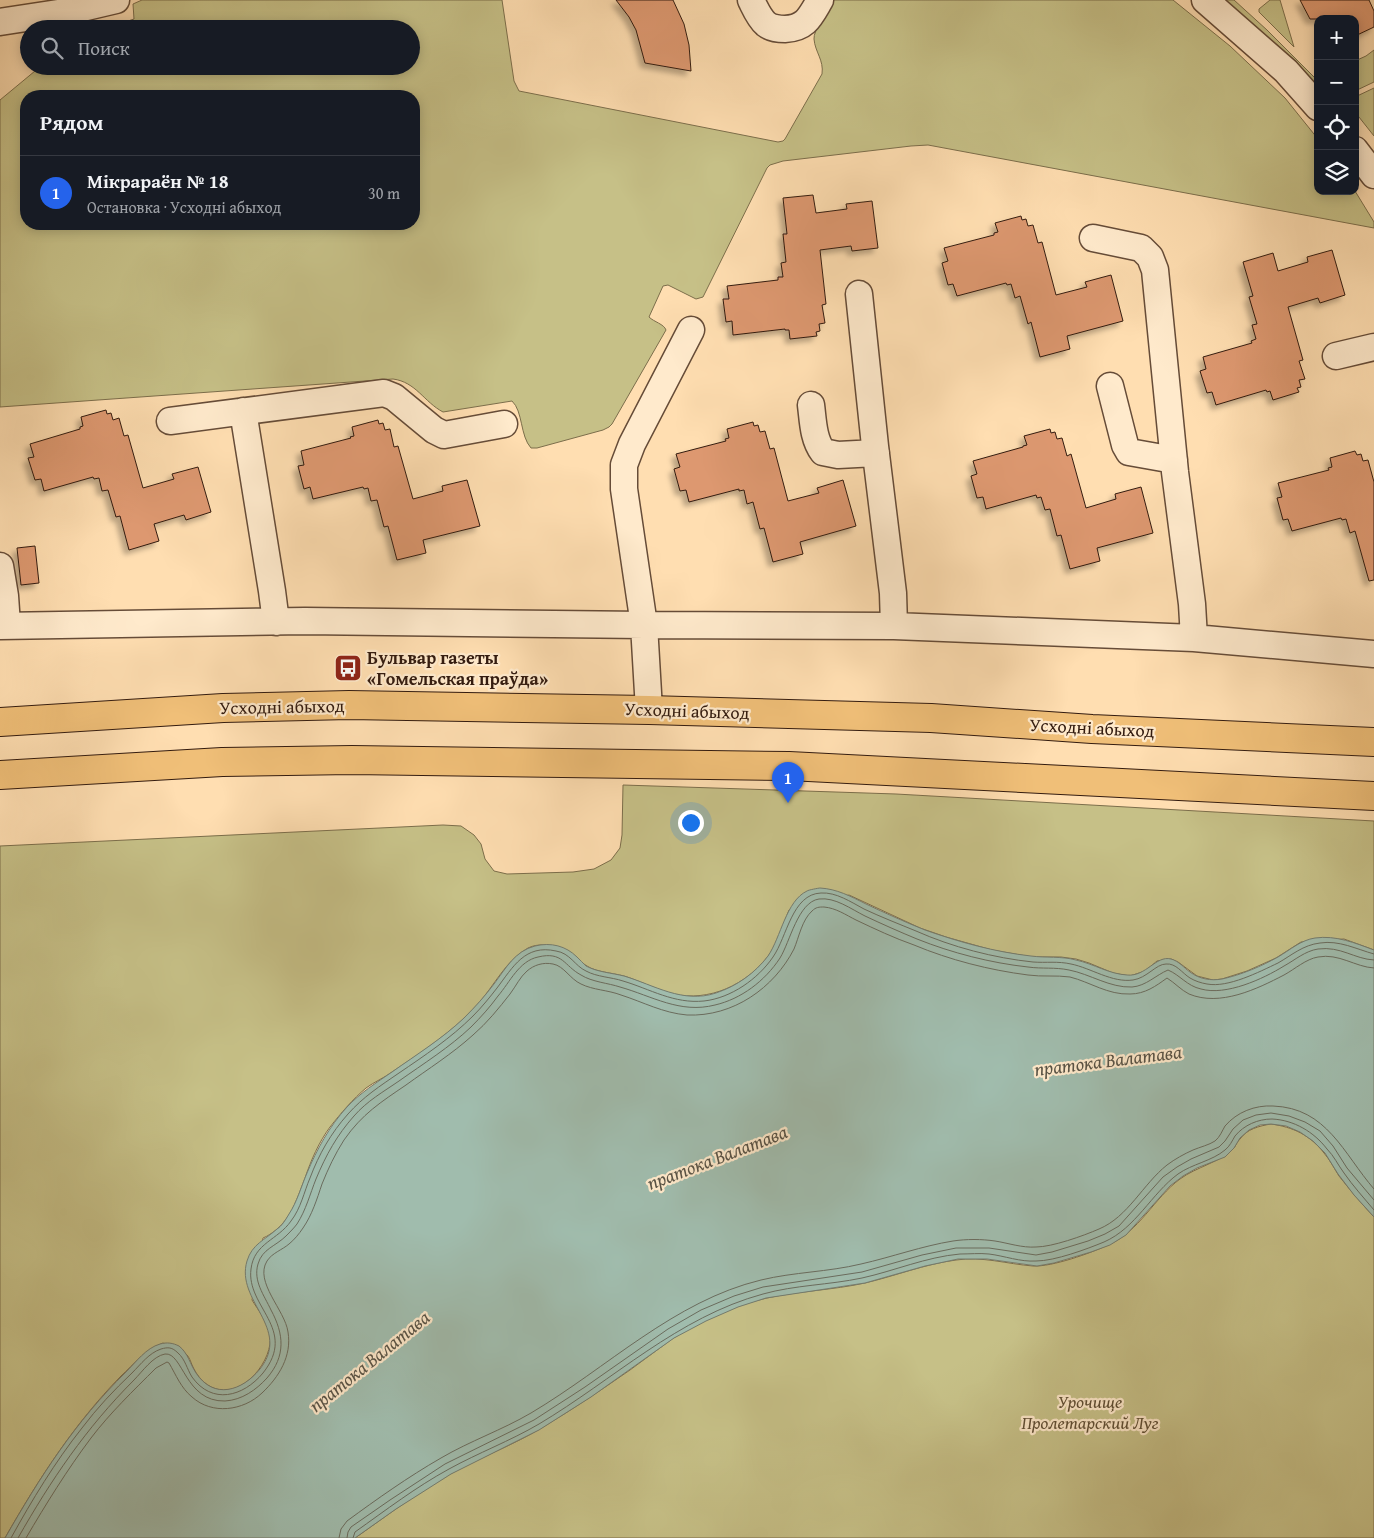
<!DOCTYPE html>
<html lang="ru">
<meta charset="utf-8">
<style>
:root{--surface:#171b24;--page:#20242c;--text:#f1f3f6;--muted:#9ea1a6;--line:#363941;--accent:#2563eb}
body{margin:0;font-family:"Gentium Book Plus",serif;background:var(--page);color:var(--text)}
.controls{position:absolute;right:15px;top:15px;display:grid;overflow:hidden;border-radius:10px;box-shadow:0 2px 12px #0003}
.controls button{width:45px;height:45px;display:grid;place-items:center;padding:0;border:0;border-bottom:1px solid var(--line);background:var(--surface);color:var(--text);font:25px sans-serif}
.you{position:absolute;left:690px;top:822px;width:18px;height:18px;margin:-12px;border:4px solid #fff;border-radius:50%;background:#1a73e8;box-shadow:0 0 0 8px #1a73e833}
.badge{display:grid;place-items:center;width:32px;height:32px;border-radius:50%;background:var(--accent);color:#fff;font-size:16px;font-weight:700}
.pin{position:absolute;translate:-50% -41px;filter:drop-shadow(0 1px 2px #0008)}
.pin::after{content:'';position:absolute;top:26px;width:18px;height:15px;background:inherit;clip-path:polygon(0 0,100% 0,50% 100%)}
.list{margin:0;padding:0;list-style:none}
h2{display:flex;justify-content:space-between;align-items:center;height:65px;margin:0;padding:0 20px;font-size:21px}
h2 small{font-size:16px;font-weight:400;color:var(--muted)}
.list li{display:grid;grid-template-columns:32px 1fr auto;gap:15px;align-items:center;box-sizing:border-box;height:75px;padding:0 20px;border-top:1px solid var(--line)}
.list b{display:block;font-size:19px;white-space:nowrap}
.list p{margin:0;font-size:16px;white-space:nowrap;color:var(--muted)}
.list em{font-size:16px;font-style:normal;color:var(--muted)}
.icon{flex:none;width:28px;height:28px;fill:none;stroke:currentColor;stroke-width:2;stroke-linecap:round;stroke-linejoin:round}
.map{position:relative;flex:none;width:1374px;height:1538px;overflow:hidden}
.search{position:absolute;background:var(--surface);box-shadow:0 2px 12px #0003;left:20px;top:20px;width:400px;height:55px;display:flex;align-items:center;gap:12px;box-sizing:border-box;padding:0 18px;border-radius:28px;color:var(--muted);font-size:19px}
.panel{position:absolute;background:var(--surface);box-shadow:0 2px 12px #0003;left:20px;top:90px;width:400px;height:140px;border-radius:20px}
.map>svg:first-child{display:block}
.green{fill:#c6c087;stroke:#7c6e4b;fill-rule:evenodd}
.water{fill:#a0bcad;stroke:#747c6e}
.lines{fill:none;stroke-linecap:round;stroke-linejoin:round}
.shore{stroke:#6a6c5e;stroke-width:1}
.building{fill:#dd9870;stroke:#331b0f;filter:url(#shadow)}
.minor-casing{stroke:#664c38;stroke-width:29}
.major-casing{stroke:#331b0f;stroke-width:30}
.minor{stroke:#ffeacc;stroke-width:26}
.major{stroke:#f0bf78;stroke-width:28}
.labels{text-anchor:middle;stroke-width:4.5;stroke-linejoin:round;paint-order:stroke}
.poi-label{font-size:18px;font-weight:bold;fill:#331b0f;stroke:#ffeacc;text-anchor:start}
.street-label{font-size:18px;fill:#331b0f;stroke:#ffeacc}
.park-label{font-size:18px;font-style:italic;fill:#5f4d33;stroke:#ffeacc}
.water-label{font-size:19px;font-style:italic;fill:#595346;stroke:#ffeacc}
</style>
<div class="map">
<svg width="1374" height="1538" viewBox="0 0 1374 1538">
<defs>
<filter id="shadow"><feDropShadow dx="-4.5" dy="4.5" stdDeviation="2.5" flood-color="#0004"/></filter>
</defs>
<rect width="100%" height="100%" fill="#ffdeb1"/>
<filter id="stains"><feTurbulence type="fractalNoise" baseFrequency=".004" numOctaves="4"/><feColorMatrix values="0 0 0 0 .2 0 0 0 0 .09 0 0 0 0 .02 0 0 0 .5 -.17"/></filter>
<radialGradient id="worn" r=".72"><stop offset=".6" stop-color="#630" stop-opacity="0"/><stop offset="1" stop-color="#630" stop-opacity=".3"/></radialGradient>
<!-- green -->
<path class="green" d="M142 0H502L514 81 519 91 778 142 783 141 785 139 822 74C824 60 815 52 814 39 813 31 828 9 833 0H1173L1230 46 1285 98 1318 139V191H1355L1374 222V228L928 145 911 146 783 161 770 165 767 168 703 297 696 299 668 285 663 286 649 317C654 322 664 324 666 330L612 424 609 427 603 430 537 448H531C520 436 523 411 512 401L443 412C424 402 416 382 393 379L0 407V100L41 66H411V29H104L134 19 133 4ZM26 96H414V224H26Z
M1221 0H1234L1267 30 1318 81V90Z
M1270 0H1280L1294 47 1259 12V9Z
M1374 50V82L1355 91V61L1366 56Z
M1374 88V136L1355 112V97Z
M623 785 896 794 1374 821V950L1344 939 1301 942 1276 958 1247 971 1222 979 1213 980 1197 976 1178 962 1171 959 1157 961 1145 971 1130 976 1113 973 1089 963 1076 959 1061 957H1032L992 950 946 937 920 928 849 895 789 910C783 925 778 942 769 955 747 985 709 1002 673 994 658 990 644 983 630 978 618 973 597 973 587 966 570 955 549 938 528 948 506 960 494 986 478 1004 454 1031 422 1052 392 1072 384 1078 374 1082 366 1088 353 1099 341 1113 330 1127 319 1142 311 1160 305 1178 298 1196 292 1217 276 1230 272 1233 268 1236 263 1238L252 1300C258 1310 268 1322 270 1334 274 1360 243 1398 216 1389 204 1385 197 1376 192 1365 191 1362 189 1357 187 1355 183 1351 168 1346 163 1343 145 1350 134 1364 121 1376 74 1424 38 1480 5 1538H0V846L443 825 461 826 474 835 481 844 485 859 494 871 507 874 573 872 594 869 611 860 620 848 622 835Z
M1271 1124C1293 1127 1310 1135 1324 1153 1330 1160 1334 1168 1339 1176 1350 1190 1362 1204 1374 1217V1538H355C386 1516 417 1493 450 1474 480 1457 514 1445 543 1427 573 1409 601 1390 630 1370 644 1360 658 1349 672 1339 700 1321 735 1305 767 1298 799 1291 833 1290 865 1283 895 1276 925 1264 956 1260 982 1256 1007 1264 1033 1266 1052 1267 1091 1253 1108 1245 1139 1232 1154 1198 1180 1179 1196 1167 1221 1162 1234 1148 1236 1145 1237 1142 1240 1139 1247 1129 1259 1126 1271 1124Z"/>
<!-- water -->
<path class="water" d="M820 888C837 889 850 896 866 904 885 913 905 922 925 930 959 942 995 952 1031 956 1046 958 1061 956 1076 960 1094 964 1109 974 1127 975 1146 977 1156 955 1171 959 1179 961 1184 968 1190 972 1199 979 1211 981 1222 979 1241 975 1262 966 1278 957 1290 950 1301 940 1315 938 1336 935 1355 943 1374 950V1217L1354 1195 1338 1174 1325 1153 1313 1141 1300 1132 1286 1126 1271 1124 1260 1125 1249 1130 1240 1138 1234 1148 1225 1157 1197 1168 1183 1176 1170 1186 1126 1235 1110 1245 1091 1252 1054 1263 1037 1266 987 1259H958L925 1266 865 1283 766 1298 738 1307 706 1321 674 1338 591 1397 539 1430 451 1474 396 1509 355 1538H5C40 1477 75 1422 126 1372 136 1362 146 1348 160 1344 167 1342 173 1343 179 1346 188 1353 190 1364 196 1373 214 1400 242 1391 260 1369 292 1328 235 1301 247 1261 252 1244 265 1240 277 1229 282 1226 286 1219 289 1214 297 1202 301 1187 307 1173 317 1149 329 1127 347 1107 360 1093 376 1083 392 1072 416 1055 443 1038 464 1018 475 1007 485 996 494 984 506 968 515 951 535 946 551 942 566 946 577 957 579 959 584 964 586 966 597 972 612 973 624 976 654 985 683 1004 716 993 737 986 755 973 768 956 781 937 786 901 807 891 808 890 819 888 820 888Z"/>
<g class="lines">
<!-- shore -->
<path class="shore" d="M11 1538C32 1500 55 1462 82 1428 97 1408 114 1390 132 1373 141 1364 149 1353 161 1349 168 1347 172 1347 178 1353 185 1359 187 1369 192 1377 212 1405 243 1397 263 1373 298 1329 246 1307 251 1269 254 1243 278 1240 291 1221 301 1208 304 1192 310 1178 319 1154 331 1133 348 1114 363 1097 380 1086 399 1073 424 1056 451 1038 473 1016 482 1007 490 997 497 988 513 967 525 944 556 951 570 953 575 966 586 971 597 977 611 977 623 981 650 989 674 1004 704 1001 731 998 758 979 773 957 787 937 792 894 821 893 836 892 851 902 864 909 881 917 899 924 916 931 952 947 994 958 1033 962 1046 963 1058 961 1071 964 1091 968 1112 983 1133 980 1147 978 1156 964 1166 964 1176 963 1182 973 1190 978 1195 981 1201 983 1207 984 1228 988 1259 972 1278 963 1292 955 1303 945 1320 943 1339 940 1356 949 1374 954
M18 1538C51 1480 86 1428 134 1380 142 1372 153 1356 165 1354 183 1352 185 1402 225 1401 242 1400 256 1390 267 1378 286 1356 284 1334 271 1310 264 1295 253 1281 258 1264 262 1249 276 1246 286 1236 290 1232 294 1228 297 1224 306 1210 310 1194 316 1179 326 1155 337 1135 354 1116 367 1101 383 1092 399 1081 423 1064 450 1047 471 1027 481 1017 490 1007 498 996 510 982 519 961 538 957 563 951 564 966 581 975 592 982 608 983 620 987 652 996 680 1014 715 1005 741 999 765 981 780 958 790 942 798 902 819 899 835 897 851 909 865 916 882 924 900 932 917 939 952 953 991 963 1028 967 1042 969 1055 967 1069 970 1090 974 1110 988 1132 987 1146 986 1156 975 1168 970 1180 975 1187 986 1201 989 1226 996 1263 979 1284 966 1295 960 1305 951 1318 949 1341 946 1354 959 1374 960
M26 1538C46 1504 67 1470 91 1438 110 1413 133 1391 156 1368L167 1362 169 1363C176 1375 181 1388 192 1397 212 1415 243 1411 262 1393 279 1377 292 1356 288 1332 285 1310 254 1282 267 1261 272 1253 282 1250 289 1244 294 1240 299 1234 303 1228 312 1215 317 1199 322 1184 328 1169 335 1154 344 1140 362 1114 381 1102 406 1085 428 1069 452 1054 473 1035 487 1023 499 1008 510 994 516 986 520 977 527 971 534 965 543 962 553 964 564 966 570 979 581 984 593 990 608 990 621 995 643 1002 663 1013 687 1015 733 1017 774 988 794 949 799 937 802 920 812 911 816 907 819 907 824 907 836 908 846 915 856 920 875 929 894 938 914 945 950 960 989 970 1028 975 1042 977 1056 975 1070 977 1090 982 1108 995 1130 994 1145 994 1156 986 1167 978 1175 983 1181 990 1189 994 1220 1007 1257 989 1284 975 1295 969 1306 959 1318 957 1339 953 1355 967 1374 968
M339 1538 341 1529 347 1521C377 1499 408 1477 441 1458 470 1441 502 1430 531 1413 607 1368 674 1301 761 1280 794 1272 828 1272 861 1264 892 1257 922 1246 953 1241 966 1239 982 1239 995 1241 1008 1243 1022 1248 1036 1247 1052 1247 1083 1236 1099 1229 1128 1217 1143 1184 1167 1165 1175 1159 1184 1154 1193 1150 1200 1147 1209 1145 1215 1141 1220 1137 1222 1131 1225 1126 1237 1112 1255 1105 1273 1106 1327 1108 1343 1153 1374 1189
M347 1538 348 1532 351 1527 390 1500 445 1464 534 1420 585 1387 668 1329 701 1310 734 1296 763 1287 862 1272 922 1255 956 1248H989L1036 1255 1052 1252 1088 1241 1105 1234 1119 1226 1163 1177 1177 1167 1191 1159 1219 1147 1225 1141 1233 1129 1243 1120 1256 1115 1271 1113 1289 1116 1305 1122 1320 1131 1333 1146 1347 1168 1374 1200
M353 1538 355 1532C386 1510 416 1487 449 1469 478 1453 510 1441 539 1424 613 1380 678 1317 763 1294 795 1285 829 1285 862 1278 894 1271 926 1257 960 1254 969 1254 980 1253 989 1254 1005 1256 1020 1262 1036 1261 1055 1261 1087 1249 1104 1242 1136 1228 1151 1194 1178 1174 1192 1164 1212 1161 1225 1150 1230 1146 1232 1141 1235 1136 1244 1125 1258 1119 1272 1119 1294 1120 1314 1132 1327 1149 1334 1156 1338 1165 1344 1173 1353 1186 1364 1198 1374 1210"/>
</g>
<!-- building -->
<path class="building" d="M616 0H673L684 24 689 45 691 71 645 63 636 30 629 17Z
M1300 0H1369L1374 11V27L1355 36V19H1310Z
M813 195 816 213 847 209 846 204 872 201 878 248 852 251 851 246 820 250 826 304 822 305 825 323 819 324 820 331 816 332 817 336 790 339 789 330H785V329L733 335 732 321 726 322 723 299H729L727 286 778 280V277H783L781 263 786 262 783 234H787L783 198Z
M1021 216 1022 220 1026 219 1028 226 1033 225 1038 243 1042 242 1056 295 1087 287 1085 282 1111 275 1123 321 1067 336 1070 349 1040 357 1031 322 1028 324 1020 296 1015 298 1011 284 1007 285 1006 283 957 296 953 284 948 285 942 263 948 261 944 248 994 235V233L998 232 995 223Z
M1332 250 1345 295 1320 303 1318 298 1288 307 1303 360 1299 361 1305 379 1299 380 1301 387 1297 388 1299 392 1273 400 1270 391 1267 392 1266 390 1216 405 1212 392 1207 393 1200 371 1206 369 1203 357 1252 343 1251 341 1256 339 1252 325 1257 324 1249 297 1253 296 1243 262 1273 253 1278 271 1308 262 1307 257Z
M106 410 107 414 111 413 113 420 119 418 124 436 128 435 143 488 174 479 172 474 198 467 211 512 186 520 184 515 154 524 159 541 129 550 120 516 116 517 108 490 102 491 99 478 94 479 93 477 44 491 41 479 35 480 28 458 34 457 30 444 80 429V427L83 426 81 417Z
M378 420 379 424 383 423 385 430 390 429 394 447 398 446 413 499 443 491 442 486 467 480 480 526 423 540 426 553 397 560 388 526 384 527 377 500 371 501 368 488 364 489 363 487 313 499 310 487 304 489 298 466 304 465 301 451 351 438 350 437 354 436 352 427Z
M753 422 754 426 758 425 760 432 765 431 770 449 774 448 788 501 819 493 817 488 843 480 856 526 800 542 803 554 773 562 764 528 760 529 753 502 747 504 744 490 739 491V489L689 502 686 490 680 491 674 469 680 467 676 454 726 441 725 439 729 438 727 429Z
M1050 429 1051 433 1055 432 1057 439 1062 438 1067 456 1071 454 1086 508 1116 499 1115 494 1141 487 1153 533 1097 548 1100 561 1070 569 1061 535 1057 536 1050 509 1045 510 1041 497 1037 498 1036 495 986 509 983 497 977 498 971 476 977 474 973 461 1023 447V446L1027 445 1024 436Z
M1355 451 1357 455 1361 454 1363 461 1368 460 1374 482V580L1369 581 1355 531 1350 533 1346 519 1342 520 1341 518 1292 531 1288 519 1283 520 1277 498 1282 497 1278 483 1329 470 1328 468 1332 467 1330 458Z
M35 546 39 583 21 585 17 548Z"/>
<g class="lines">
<!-- minor casing -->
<g class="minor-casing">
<path id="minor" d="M751 0C755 8 759 18 766 24 771 28 778 29 785 29 806 28 810 17 820 0
M1205 0 1286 71 1318 107
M0 22 65 12 116 0
M1355 150 1374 175
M1093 238 1141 248 1150 257 1155 270 1175 472 1192 604 1194 638
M859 294 875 446 893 593 894 626
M1336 356 1374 347
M1110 386 1125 445 1129 452 1174 460
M811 405C813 420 813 439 823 452L838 455 876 453
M243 411 272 591 276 622
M170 421 384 393 394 397 434 430 444 435 504 424
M0 566 5 596 7 625
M0 626 305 621 644 625 894 626 1194 638 1374 654
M649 710 644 625 624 489V465L632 444 691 330"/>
</g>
<!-- major casing -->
<g class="major-casing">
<path id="major" d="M0 722 223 708 349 705 649 710 931 718 1092 729 1374 742
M0 775 222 762 352 760 789 766 1374 796"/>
</g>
<!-- minor -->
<use href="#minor" class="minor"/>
<!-- major -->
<use href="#major" class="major"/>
</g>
<!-- icons -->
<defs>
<g id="bus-square" transform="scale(1.4375)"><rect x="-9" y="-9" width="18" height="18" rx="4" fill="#8f2418" stroke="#ffeacc"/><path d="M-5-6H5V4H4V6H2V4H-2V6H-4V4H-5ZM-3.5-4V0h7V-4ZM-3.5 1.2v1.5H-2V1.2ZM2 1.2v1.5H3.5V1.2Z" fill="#fff"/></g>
</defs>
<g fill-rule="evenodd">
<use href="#bus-square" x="348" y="668"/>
</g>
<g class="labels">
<!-- poi labels -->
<g class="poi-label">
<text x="367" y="664">Бульвар газеты<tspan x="367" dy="21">«Гомельская праўда»</tspan></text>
</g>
<!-- street labels -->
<g class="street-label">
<text transform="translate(282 707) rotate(-1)" y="6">Усходні абыход</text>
<text transform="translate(687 711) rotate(2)" y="6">Усходні абыход</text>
<text transform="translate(1092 728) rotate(3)" y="6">Усходні абыход</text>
</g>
<!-- park labels -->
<g class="park-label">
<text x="1090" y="1408">Урочище<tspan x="1090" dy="21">Пролетарский Луг</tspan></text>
</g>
<!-- water labels -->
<g class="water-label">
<text transform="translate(1108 1060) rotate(-7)" y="7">пратока Валатава</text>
<text transform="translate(717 1157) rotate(-21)" y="7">пратока Валатава</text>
<text transform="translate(369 1361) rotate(-39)" y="7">пратока Валатава</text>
</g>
</g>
<rect width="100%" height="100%" filter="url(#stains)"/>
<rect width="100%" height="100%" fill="url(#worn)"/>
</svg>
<div class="controls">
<button>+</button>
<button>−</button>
<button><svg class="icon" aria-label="locate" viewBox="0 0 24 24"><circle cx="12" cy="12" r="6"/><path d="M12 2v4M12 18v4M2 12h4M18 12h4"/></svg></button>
<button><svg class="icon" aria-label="layers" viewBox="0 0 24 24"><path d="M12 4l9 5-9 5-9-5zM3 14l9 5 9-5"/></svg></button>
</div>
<div class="you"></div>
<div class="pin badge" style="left:788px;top:803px">1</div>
<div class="search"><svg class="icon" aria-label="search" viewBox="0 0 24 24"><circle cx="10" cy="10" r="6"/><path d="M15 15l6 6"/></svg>Поиск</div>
<section class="panel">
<h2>Рядом<small></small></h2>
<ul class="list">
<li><span class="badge">1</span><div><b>Мікрараён № 18</b><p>Остановка · Усходні абыход</p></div><em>30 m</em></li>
</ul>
</section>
</div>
